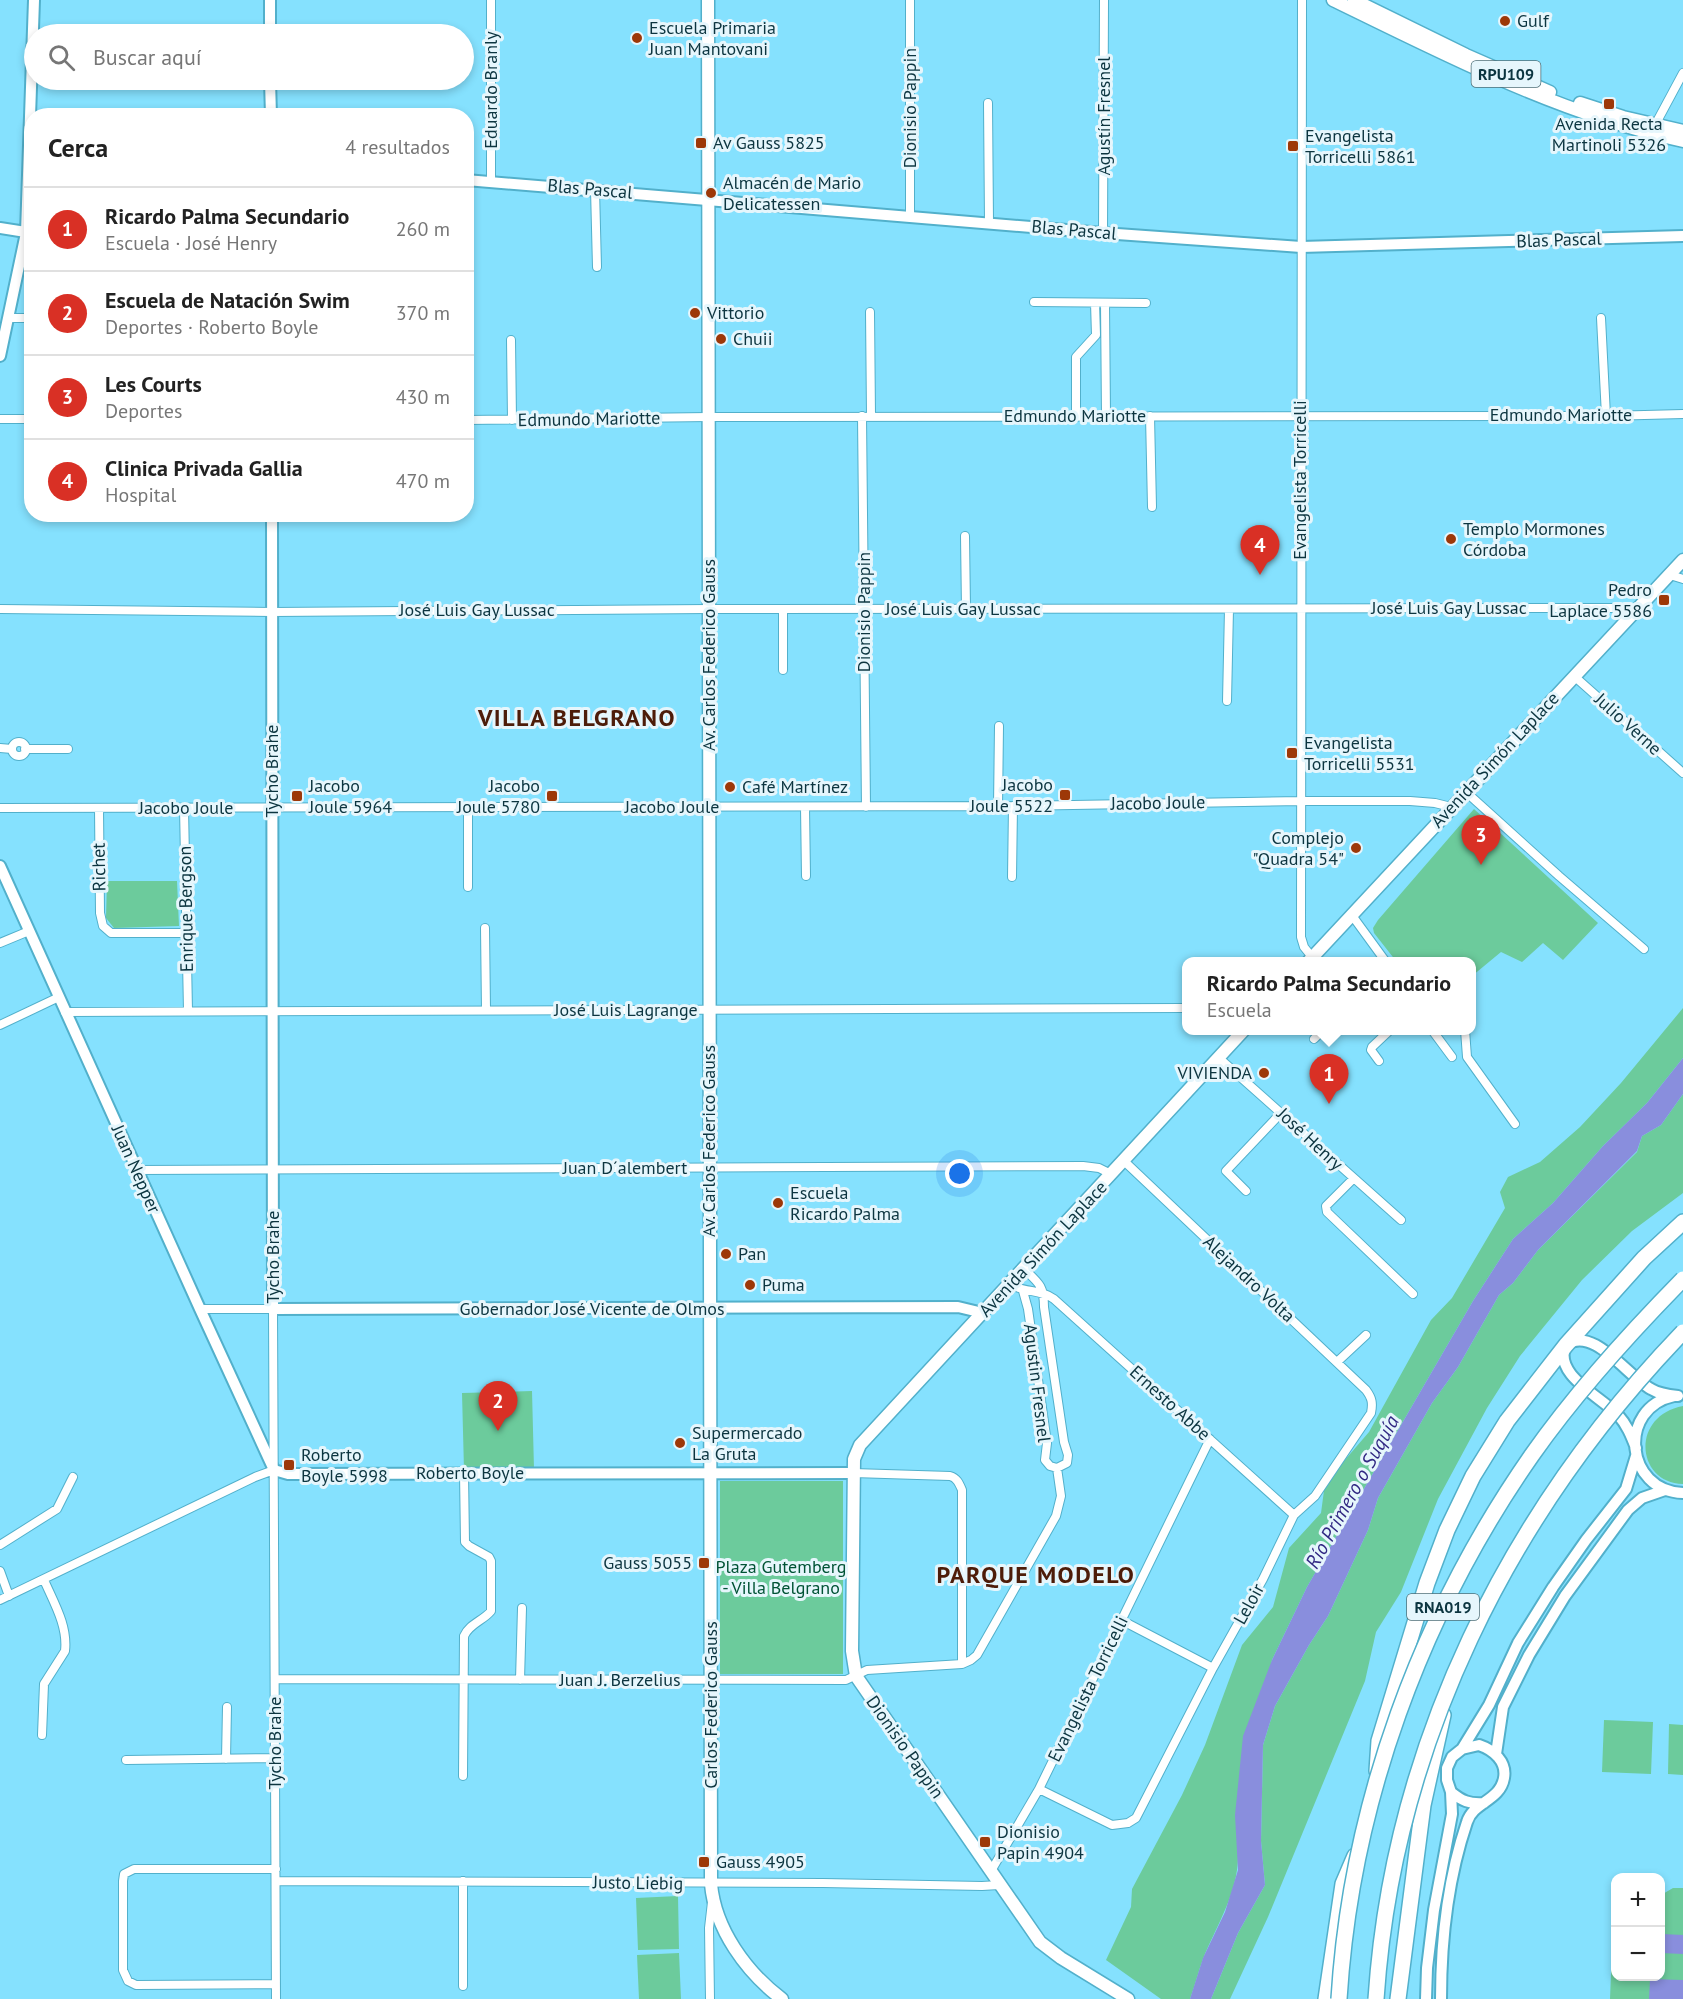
<!DOCTYPE html>
<html lang="es">
<meta charset="utf-8">
<style>
:root{--surface:#fff;--page:#f2f2f2;--text:#222;--muted:#767676;--line:#e0e0e0;--accent:#d93025}
body{margin:0;font-family:"PT Sans",sans-serif;background:var(--page);color:var(--text)}
.controls{position:absolute;right:18px;bottom:18px;display:grid;overflow:hidden;border-radius:12px;box-shadow:0 3px 9px #0003}
.controls button{width:54px;height:54px;display:grid;place-items:center;padding:0;border:0;border-bottom:2px solid var(--line);background:var(--surface);color:var(--text);font:30px sans-serif}
.you{position:absolute;left:960px;top:1174px;width:21px;height:21px;margin:-15px;border:4px solid #fff;border-radius:50%;background:#1a73e8;box-shadow:0 0 0 9px #1a73e833}
.badge{display:grid;place-items:center;width:39px;height:39px;border-radius:50%;background:var(--accent);color:#fff;font-size:20px;font-weight:700}
.pin{position:absolute;translate:-50% -50px;filter:drop-shadow(0 2px 3px #0008)}
.pin::after{content:'';position:absolute;top:32px;width:21px;height:18px;background:inherit;clip-path:polygon(0 0,100% 0,50% 100%)}
.popup{position:absolute;left:1182px;top:957px;width:294px;height:78px;box-sizing:border-box;display:grid;place-content:center;border-radius:12px;background:var(--surface);filter:drop-shadow(0 2px 4px #0005);font-size:20px;white-space:nowrap;color:var(--muted)}
.popup b{font-size:22px;color:var(--text)}
.popup::after{content:'';position:absolute;left:50%;top:100%;margin-left:-12px;border:12px solid transparent;border-top-color:var(--surface)}
.list{margin:0;padding:0;list-style:none}
h2{display:flex;justify-content:space-between;align-items:center;height:78px;margin:0;padding:0 24px;font-size:26px}
h2 small{font-size:20px;font-weight:400;color:var(--muted)}
.list li{display:grid;grid-template-columns:39px 1fr auto;gap:18px;align-items:center;box-sizing:border-box;height:84px;padding:0 24px;border-top:2px solid var(--line)}
.list b{display:block;font-size:22px;white-space:nowrap}
.list p{margin:0;font-size:20px;white-space:nowrap;color:var(--muted)}
.list em{font-size:20px;font-style:normal;color:var(--muted)}
.icon{flex:none;width:33px;height:33px;fill:none;stroke:currentColor;stroke-width:2;stroke-linecap:round;stroke-linejoin:round}
.map{position:relative;flex:none;width:1683px;height:1999px;overflow:hidden}
.search{position:absolute;background:var(--surface);box-shadow:0 3px 9px #0003;left:24px;top:24px;width:450px;height:66px;display:flex;align-items:center;gap:15px;box-sizing:border-box;padding:0 21px;border-radius:33px;color:var(--muted);font-size:22px}
.panel{position:absolute;background:var(--surface);box-shadow:0 3px 9px #0003;left:24px;top:108px;width:450px;height:414px;border-radius:24px}
.map>svg:first-child{display:block}
.green{fill:#6ccb9c}
.water{fill:#898edd}
.lines{fill:none;stroke-linecap:round;stroke-linejoin:round}
.street-casing{stroke:#52b0cb;stroke-width:10}
.secondary-casing{stroke:#52b0cb;stroke-width:14}
.primary-casing{stroke:#52b0cb;stroke-width:15}
.highway-casing{stroke:#52b0cb;stroke-width:18}
.street{stroke:#fff;stroke-width:8}
.secondary{stroke:#fff;stroke-width:10}
.primary{stroke:#fff;stroke-width:12}
.highway{stroke:#fff;stroke-width:15}
.highway-bridge-casing{stroke:#52b0cb;stroke-width:18;stroke-linecap:butt}
.highway-bridge{stroke:#fff;stroke-width:15}
.poi-dot{fill:#9d3808;stroke:#e6f6fc;stroke-width:2}
.labels{text-anchor:middle;stroke-width:6;stroke-linejoin:round;paint-order:stroke}
.shield{fill:#e6f6fc;stroke:#4d6f78;stroke-width:1.5}
.shield-label{font-size:16px;font-weight:bold;fill:#0c3540}
.poi-label{font-size:18px;fill:#0c3540;stroke:#e6f6fc;text-anchor:start}
.street-label{font-size:18px;fill:#0c3540;stroke:#e6f6fc}
.park-label{font-size:18px;fill:#005335;stroke:#e6f6fc}
.water-label{font-size:20px;font-style:italic;fill:#312883;stroke:#e6f6fc}
.district-label{font-size:24px;font-weight:bold;letter-spacing:1.5px;fill:#4d1c09;stroke:#e6f6fc}
</style>
<div class="map">
<svg width="1683" height="1999" viewBox="0 0 1683 1999">
<rect width="100%" height="100%" fill="#85e1fe"/>
<!-- green -->
<path class="green" d="M1474 809 1598 923 1563 960 1543 943 1522 962 1501 952 1472 976V962L1396 961 1374 933 1373 928 1378 920Z
M107 881H177L179 926 114 928 106 918Z
M1683 1008V1058L1647 1103 1603 1146 1553 1203 1513 1239 1473 1301 1307 1587 1272 1660 1238 1853C1239 1892 1217 1924 1203 1959 1198 1972 1195 1986 1190 1999H1161L1106 1960 1131 1907 1132 1889 1182 1795 1205 1745 1242 1645 1273 1607 1289 1548 1321 1513 1325 1483 1369 1432 1431 1320 1452 1298 1505 1208 1500 1192 1508 1177 1540 1162 1580 1127 1621 1083Z
M1683 1094V1193L1632 1231 1582 1280 1520 1356 1487 1408 1438 1499 1401 1592 1376 1632 1365 1681 1268 1917 1230 1999H1211L1238 1933 1265 1885 1261 1841 1263 1745 1275 1706 1309 1645 1328 1616 1368 1530 1378 1498 1432 1403 1458 1367 1499 1295 1513 1283 1538 1250 1637 1152 1642 1136 1661 1125Z
M532 1391 534 1469 464 1470 462 1393Z
M1683 1406V1484C1636 1483 1630 1416 1683 1406Z
M720 1481H843V1674H720Z
M1604 1720 1653 1722 1651 1774 1602 1772Z
M1669 1724 1683 1725V1775L1668 1774Z
M1673 1888H1683V1999H1610L1613 1922 1615 1921 1616 1976H1660L1661 1895Z
M678 1896 679 1949 638 1950 636 1898Z
M679 1953 681 1999H639L637 1955Z"/>
<!-- water -->
<path class="water" d="M1683 1058V1094L1661 1125 1642 1136 1637 1151 1538 1250 1513 1283 1499 1295 1458 1367 1432 1403 1378 1498 1368 1530 1328 1616 1309 1645 1275 1706 1263 1745 1261 1841 1265 1885 1238 1933 1211 1999H1190L1203 1958 1225 1912 1238 1870 1235 1815 1243 1736 1272 1660 1307 1587 1473 1301 1513 1239 1553 1203 1603 1146 1647 1103Z
M1662 1934 1683 1935V1954L1661 1953Z
M1650 1979 1683 1980V1999H1649Z"/>
<g class="lines">
<!-- street casing -->
<g class="street-casing">
<path id="street" d="M491 0V180
M910 0V216
M1302 0 1301 937 1304 947 1312 957
M988 103 989 223
M1654 127 1683 73
M595 189 597 267
M1103 233 1104 0
M1034 302 1146 303
M1105 303 1106 416
M870 312 871 416
M8 318H32
M1601 318 1606 416
M511 340 512 420
M862 416 866 807
M1076 416V357L1096 335 1095 303
M1150 416 1152 507
M0 419H32
M466 420 709 417 1606 416 1683 414
M965 536 966 609
M1670 575 1683 579
M0 609 272 612 709 609 1637 608
M783 609V670
M1574 676 1683 773
M1227 701 1229 609
M12 749a7 7 0 1 1 14 0a7 7 0 1 1-14 0Z
M0 748 12 749
M25 749H68
M1466 792 1559 876 1644 949
M468 807V887
M805 807 806 876
M998 807 999 726
M0 808 1013 806 1302 801H1410L1435 803 1451 807
M99 808 100 913 103 926 111 933H186
M184 808 188 1011
M1012 877 1013 806
M1351 914 1386 962
M485 928 486 1010
M0 943 29 931
M65 1012 1186 1008
M0 1025 59 997
M1432 1030 1452 1057
M1465 1030 1467 1057 1515 1124
M1314 1039 1323 1030
M1219 1058 1401 1220
M1379 1061 1371 1050 1372 1047 1390 1030
M137 1170 1083 1166 1099 1168 1111 1174
M1353 1179 1326 1206 1327 1212 1413 1294
M1246 1191 1226 1171 1281 1113
M1010 1284C1024 1293 1041 1289 1054 1299L1294 1515
M1023 1291 1028 1309 1047 1443 1045 1460 1050 1466 1057 1468 1067 1463 1068 1455 1064 1442 1044 1307C1044 1286 1039 1283 1024 1269
M200 1309H273L276 1999
M1337 1362 1366 1335
M853 1473 950 1476C957 1478 959 1483 962 1490V1664
M0 1545 57 1509 73 1477
M0 1571 9 1596
M0 1600 255 1477 274 1470
M1121 1620 1213 1668
M275 1679 846 1680 867 1670 962 1664 971 1660 977 1655 1056 1516 1061 1496 1057 1468
M520 1680 522 1608
M42 1735 44 1684 65 1651C68 1626 54 1603 44 1580
M226 1759 227 1707
M126 1760 275 1758
M463 1776 464 1636C470 1623 483 1621 491 1611V1561L489 1557 469 1546 465 1542 464 1473
M1039 1789 1112 1825 1128 1823 1136 1818 1213 1668 1263 1579 1294 1515 1315 1496 1371 1413C1373 1403 1372 1398 1366 1390L1124 1161
M276 1869H134L124 1874 123 1881V1970L128 1981 136 1985 276 1984
M991 1871 1039 1789 1210 1439
M276 1881 823 1883 982 1886 999 1885
M463 1881V1986
M710 1999 709 1928 712 1902"/>
</g>
<!-- secondary casing -->
<g class="secondary-casing">
<path id="secondary" d="M270 0V34
M270 80 271 116
M466 180 1103 233 1301 247 1683 236
M0 228 32 233
M0 356 26 233 34 0
M272 514 273 1309 958 1307 983 1313
M0 866 200 1309 274 1470 288 1474 853 1473
M1674 1396C1617 1408 1625 1491 1683 1493
M1636 1448C1631 1435 1627 1425 1618 1415 1600 1396 1552 1374 1566 1345 1593 1325 1627 1376 1651 1389 1659 1394 1668 1395 1678 1396
M1462 1749 1489 1705 1518 1643 1553 1587 1586 1540 1626 1489 1636 1456
M1496 1754 1503 1707 1529 1655 1565 1596 1628 1510 1642 1498 1665 1490
M1451 1792C1462 1801 1469 1804 1484 1803
M1426 1999 1427 1968 1434 1910 1452 1814 1451 1792 1447 1780V1768L1452 1757 1462 1749 1479 1745C1494 1750 1507 1762 1504 1778 1500 1801 1473 1802 1467 1822 1448 1878 1441 1941 1441 1999"/>
</g>
<!-- primary casing -->
<g class="primary-casing">
<path id="primary" d="M708 0 711 1884C715 1929 746 1972 782 1999
M1333 0C1449 56 1556 113 1683 141
M1354 0 1466 55 1550 92
M1580 103 1623 117 1683 131
M1308 962 1683 560
M1128 1999 1061 1958 1040 1942 856 1676 852 1651 854 1459 860 1445 1244 1030"/>
</g>
<!-- highway casing -->
<g class="highway-casing">
<path id="highway" d="M1377 1771 1379 1741 1427 1583 1447 1530 1473 1476 1507 1421 1566 1345 1644 1258 1683 1222
M1326 1999 1343 1884 1355 1856
M1398 1999 1423 1805 1443 1715"/>
</g>
<!-- street -->
<use href="#street" class="street"/>
<!-- secondary -->
<use href="#secondary" class="secondary"/>
<!-- primary -->
<use href="#primary" class="primary"/>
<!-- highway -->
<use href="#highway" class="highway"/>
<!-- highway-bridge casing -->
<g class="highway-bridge-casing">
<path id="highway-bridge" d="M1339 1999C1351 1804 1421 1614 1532 1455 1577 1391 1629 1334 1683 1279
M1376 1999C1393 1745 1508 1514 1683 1332"/>
</g>
<!-- highway-bridge -->
<use href="#highway-bridge" class="highway-bridge"/>
</g>
<!-- markers -->
<g class="poi-dot">
<circle cx="1505" cy="21" r="6"/>
<circle cx="637" cy="38" r="6"/>
<rect x="1603" y="98" width="12" height="12" rx="3"/>
<rect x="695" y="137" width="12" height="12" rx="3"/>
<rect x="1287" y="140" width="12" height="12" rx="3"/>
<circle cx="711" cy="193" r="6"/>
<circle cx="695" cy="313" r="6"/>
<circle cx="721" cy="339" r="6"/>
<circle cx="1451" cy="539" r="6"/>
<rect x="1658" y="594" width="12" height="12" rx="3"/>
<rect x="1286" y="747" width="12" height="12" rx="3"/>
<circle cx="730" cy="787" r="6"/>
<rect x="1059" y="789" width="12" height="12" rx="3"/>
<rect x="291" y="790" width="12" height="12" rx="3"/>
<rect x="546" y="790" width="12" height="12" rx="3"/>
<circle cx="1356" cy="848" r="6"/>
<circle cx="1264" cy="1073" r="6"/>
<circle cx="778" cy="1203" r="6"/>
<circle cx="726" cy="1254" r="6"/>
<circle cx="750" cy="1285" r="6"/>
<circle cx="680" cy="1443" r="6"/>
<rect x="283" y="1459" width="12" height="12" rx="3"/>
<rect x="698" y="1557" width="12" height="12" rx="3"/>
<rect x="979" y="1836" width="12" height="12" rx="3"/>
<rect x="698" y="1856" width="12" height="12" rx="3"/>
</g>
<g class="labels">
<!-- shield labels -->
<g class="shield">
<rect x="1471.5" y="61" width="69" height="26" rx="4.5"/>
<rect x="1407" y="1594" width="72" height="26" rx="4.5"/>
</g>
<g class="shield-label">
<text x="1506" y="80">RPU109</text>
<text x="1443" y="1613">RNA019</text>
</g>
<!-- poi labels -->
<g class="poi-label">
<text x="1517" y="27">Gulf</text>
<text x="649" y="34">Escuela Primaria<tspan x="649" dy="21">Juan Mantovani</tspan></text>
<text x="1609" y="130" text-anchor="middle">Avenida Recta<tspan x="1609" dy="21">Martinoli 5326</tspan></text>
<text x="1305" y="142">Evangelista<tspan x="1305" dy="21">Torricelli 5861</tspan></text>
<text x="713" y="149">Av Gauss 5825</text>
<text x="723" y="189">Almacén de Mario<tspan x="723" dy="21">Delicatessen</tspan></text>
<text x="707" y="319">Vittorio</text>
<text x="733" y="345">Chuii</text>
<text x="1463" y="535">Templo Mormones<tspan x="1463" dy="21">Córdoba</tspan></text>
<text x="1652" y="596" text-anchor="end">Pedro<tspan x="1652" dy="21">Laplace 5586</tspan></text>
<text x="1304" y="749">Evangelista<tspan x="1304" dy="21">Torricelli 5531</tspan></text>
<text x="1053" y="791" text-anchor="end">Jacobo<tspan x="1053" dy="21">Joule 5522</tspan></text>
<text x="309" y="792">Jacobo<tspan x="309" dy="21">Joule 5964</tspan></text>
<text x="540" y="792" text-anchor="end">Jacobo<tspan x="540" dy="21">Joule 5780</tspan></text>
<text x="742" y="793">Café Martínez</text>
<text x="1344" y="844" text-anchor="end">Complejo<tspan x="1344" dy="21">"Quadra 54"</tspan></text>
<text x="1252" y="1079" text-anchor="end">VIVIENDA</text>
<text x="790" y="1199">Escuela<tspan x="790" dy="21">Ricardo Palma</tspan></text>
<text x="738" y="1260">Pan</text>
<text x="762" y="1291">Puma</text>
<text x="692" y="1439">Supermercado<tspan x="692" dy="21">La Gruta</tspan></text>
<text x="301" y="1461">Roberto<tspan x="301" dy="21">Boyle 5998</tspan></text>
<text x="692" y="1569" text-anchor="end">Gauss 5055</text>
<text x="997" y="1838">Dionisio<tspan x="997" dy="21">Papin 4904</tspan></text>
<text x="716" y="1868">Gauss 4905</text>
</g>
<!-- street labels -->
<g class="street-label">
<text transform="translate(491 90) rotate(-90)" y="6">Eduardo Branly</text>
<text transform="translate(910 108) rotate(-90)" y="6">Dionisio Pappin</text>
<text transform="translate(1104 116) rotate(-90)" y="6">Agustín Fresnel</text>
<text transform="translate(590 189) rotate(5)" y="6">Blas Pascal</text>
<text transform="translate(1074 230) rotate(5)" y="6">Blas Pascal</text>
<text transform="translate(1559 240) rotate(-2)" y="6">Blas Pascal</text>
<text x="1561" y="421">Edmundo Mariotte</text>
<text x="1075" y="422">Edmundo Mariotte</text>
<text transform="translate(589 419) rotate(-1)" y="6">Edmundo Mariotte</text>
<text transform="translate(1300 480) rotate(-90)" y="6">Evangelista Torricelli</text>
<text x="1449" y="614">José Luis Gay Lussac</text>
<text x="963" y="615">José Luis Gay Lussac</text>
<text x="477" y="616">José Luis Gay Lussac</text>
<text transform="translate(864 612) rotate(-90)" y="6">Dionisio Pappin</text>
<text transform="translate(709 655) rotate(-90)" y="6">Av. Carlos Federico Gauss</text>
<text transform="translate(1628 724) rotate(42)" y="6">Julio Verne</text>
<text transform="translate(1495 760) rotate(-47)" y="6">Avenida Simón Laplace</text>
<text transform="translate(272 771) rotate(-90)" y="6">Tycho Brahe</text>
<text transform="translate(1158 803) rotate(-1)" y="6">Jacobo Joule</text>
<text x="672" y="813">Jacobo Joule</text>
<text x="186" y="814">Jacobo Joule</text>
<text transform="translate(99 867) rotate(-91)" y="6">Richet</text>
<text transform="translate(186 909) rotate(-91)" y="6">Enrique Bergson</text>
<text x="626" y="1016">José Luis Lagrange</text>
<text transform="translate(1310 1139) rotate(43)" y="6">José Henry</text>
<text transform="translate(709 1141) rotate(-90)" y="6">Av. Carlos Federico Gauss</text>
<text x="625" y="1174">Juan D´alembert</text>
<text transform="translate(136 1169) rotate(66)" y="6">Juan Nepper</text>
<text transform="translate(1043 1249) rotate(-47)" y="6">Avenida Simón Laplace</text>
<text transform="translate(273 1257) rotate(-90)" y="6">Tycho Brahe</text>
<text transform="translate(1249 1279) rotate(43)" y="6">Alejandro Volta</text>
<text x="592" y="1315">Gobernador José Vicente de Olmos</text>
<text transform="translate(1037 1383) rotate(83)" y="6">Agustin Fresnel</text>
<text transform="translate(1170 1403) rotate(42)" y="6">Ernesto Abbe</text>
<text x="470" y="1479">Roberto Boyle</text>
<text transform="translate(1249 1604) rotate(-61)" y="6">Leloir</text>
<text x="620" y="1686">Juan J. Berzelius</text>
<text transform="translate(1088 1689) rotate(-64)" y="6">Evangelista Torricelli</text>
<text transform="translate(711 1705) rotate(-90)" y="6">Carlos Federico Gauss</text>
<text transform="translate(275 1743) rotate(-90)" y="6">Tycho Brahe</text>
<text transform="translate(905 1747) rotate(55)" y="6">Dionisio Pappin</text>
<text transform="translate(638 1883) rotate(1)" y="6">Justo Liebig</text>
</g>
<!-- park labels -->
<g class="park-label">
<text x="781" y="1573">Plaza Gutemberg<tspan x="781" dy="21">- Villa Belgrano</tspan></text>
</g>
<!-- water labels -->
<g class="water-label">
<text transform="translate(1352 1492) rotate(-61)" y="7">Río Primero o Suquía</text>
</g>
<!-- district labels -->
<g class="district-label">
<text x="577" y="726">VILLA BELGRANO</text>
<text x="1036" y="1583">PARQUE MODELO</text>
</g>
</g>
</svg>
<div class="controls">
<button>+</button>
<button>−</button>
</div>
<div class="you"></div>
<div class="pin badge" style="left:1329px;top:1104px">1</div>
<div class="popup"><b>Ricardo Palma Secundario</b>Escuela</div>
<div class="pin badge" style="left:498px;top:1431px">2</div>
<div class="pin badge" style="left:1481px;top:865px">3</div>
<div class="pin badge" style="left:1260px;top:575px">4</div>
<div class="search"><svg class="icon" aria-label="search" viewBox="0 0 24 24"><circle cx="10" cy="10" r="6"/><path d="M15 15l6 6"/></svg>Buscar aquí</div>
<section class="panel">
<h2>Cerca<small>4 resultados</small></h2>
<ul class="list">
<li><span class="badge">1</span><div><b>Ricardo Palma Secundario</b><p>Escuela · José Henry</p></div><em>260 m</em></li>
<li><span class="badge">2</span><div><b>Escuela de Natación Swim</b><p>Deportes · Roberto Boyle</p></div><em>370 m</em></li>
<li><span class="badge">3</span><div><b>Les Courts</b><p>Deportes</p></div><em>430 m</em></li>
<li><span class="badge">4</span><div><b>Clinica Privada Gallia</b><p>Hospital</p></div><em>470 m</em></li>
</ul>
</section>
</div>
